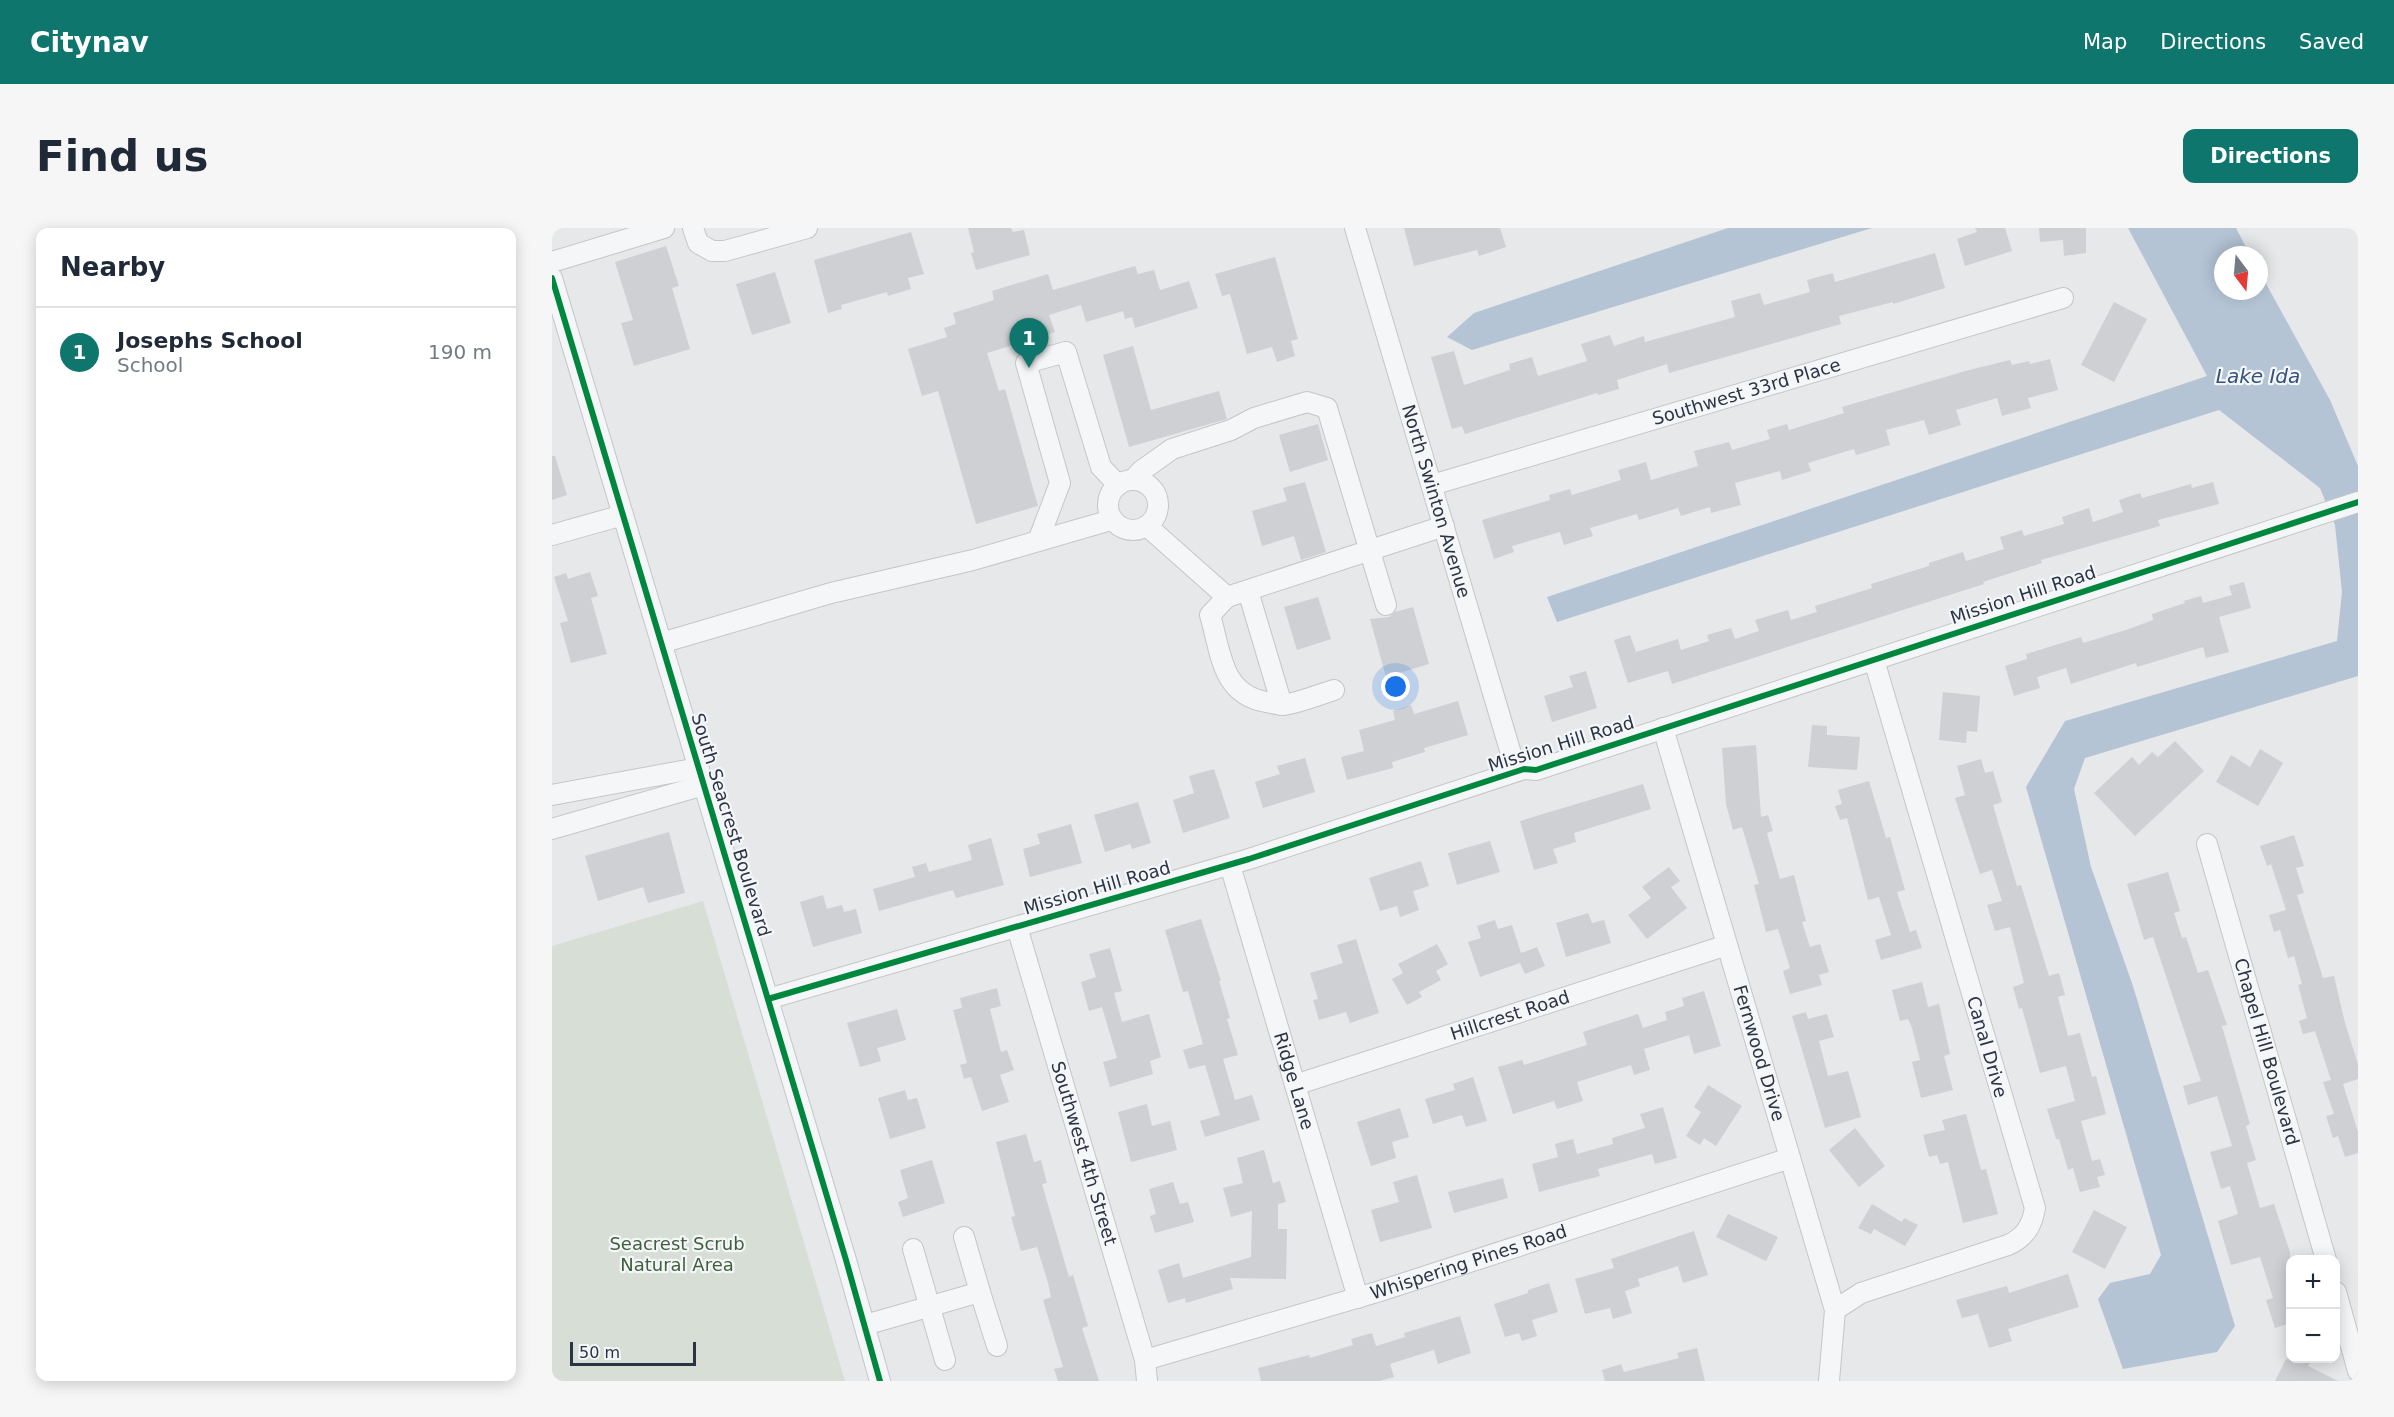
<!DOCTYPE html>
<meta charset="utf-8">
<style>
:root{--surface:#fff;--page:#f6f6f7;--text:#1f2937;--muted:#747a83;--line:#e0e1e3;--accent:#0f766e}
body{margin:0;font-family:"DejaVu Sans",sans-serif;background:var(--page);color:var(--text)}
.controls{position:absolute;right:18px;bottom:18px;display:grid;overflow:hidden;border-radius:12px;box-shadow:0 3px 15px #0003}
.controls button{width:54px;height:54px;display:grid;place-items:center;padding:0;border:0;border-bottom:2px solid var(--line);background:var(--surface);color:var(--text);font:30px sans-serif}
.compass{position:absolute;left:1662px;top:18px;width:54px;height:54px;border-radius:50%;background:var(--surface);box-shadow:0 3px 15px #0003;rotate:164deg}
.scale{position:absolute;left:18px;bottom:15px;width:126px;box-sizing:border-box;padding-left:6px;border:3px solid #2b3445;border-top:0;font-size:16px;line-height:21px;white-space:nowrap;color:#2b3445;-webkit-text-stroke:4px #f4f6f9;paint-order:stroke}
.you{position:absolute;left:844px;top:459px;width:21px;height:21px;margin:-15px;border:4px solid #fff;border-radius:50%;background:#1a73e8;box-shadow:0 0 0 9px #1a73e833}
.badge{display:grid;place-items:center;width:39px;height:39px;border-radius:50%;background:var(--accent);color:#fff;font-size:20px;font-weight:700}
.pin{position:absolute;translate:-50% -50px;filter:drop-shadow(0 2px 3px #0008)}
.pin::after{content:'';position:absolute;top:32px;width:21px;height:18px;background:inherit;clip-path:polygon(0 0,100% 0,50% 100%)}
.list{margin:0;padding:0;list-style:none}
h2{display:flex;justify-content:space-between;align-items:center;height:78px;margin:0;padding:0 24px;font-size:26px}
h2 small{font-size:20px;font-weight:400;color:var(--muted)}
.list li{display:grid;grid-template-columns:39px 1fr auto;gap:18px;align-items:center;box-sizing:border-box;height:90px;padding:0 24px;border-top:2px solid var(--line)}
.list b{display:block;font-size:22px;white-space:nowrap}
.list p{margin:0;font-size:20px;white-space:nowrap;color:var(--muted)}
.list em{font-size:20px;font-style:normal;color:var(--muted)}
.map{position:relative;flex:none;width:1806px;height:1153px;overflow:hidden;border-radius:12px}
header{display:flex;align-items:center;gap:36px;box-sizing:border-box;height:84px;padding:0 30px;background:var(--accent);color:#fff}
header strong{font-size:28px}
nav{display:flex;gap:33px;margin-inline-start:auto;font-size:21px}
.intro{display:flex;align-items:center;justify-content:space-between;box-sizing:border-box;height:144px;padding:0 36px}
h1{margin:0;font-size:42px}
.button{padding:15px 27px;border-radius:12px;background:var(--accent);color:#fff;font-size:21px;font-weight:700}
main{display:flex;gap:36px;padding:0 36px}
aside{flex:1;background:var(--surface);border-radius:12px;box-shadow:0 3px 15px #0003}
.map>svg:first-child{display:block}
.green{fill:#d6ded6}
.water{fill:#b4c4d5}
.building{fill:#ced0d3}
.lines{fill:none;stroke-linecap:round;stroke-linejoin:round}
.minor-casing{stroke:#c4c6c8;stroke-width:22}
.minor{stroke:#f5f6f7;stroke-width:20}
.cycleway-casing{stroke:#f4f6f9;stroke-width:10}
.cycleway{stroke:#00873e;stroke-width:6}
.labels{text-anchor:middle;stroke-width:4.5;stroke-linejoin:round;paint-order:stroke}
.street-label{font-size:18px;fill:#2b3445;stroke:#f4f6f9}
.park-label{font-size:18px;fill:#3f6138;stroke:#f4f6f9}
.water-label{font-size:20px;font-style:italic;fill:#34527a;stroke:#f4f6f9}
</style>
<header>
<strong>Citynav</strong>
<nav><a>Map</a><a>Directions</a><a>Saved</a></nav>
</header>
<div class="intro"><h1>Find us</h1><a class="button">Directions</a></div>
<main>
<aside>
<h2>Nearby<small></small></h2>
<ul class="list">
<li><span class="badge">1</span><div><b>Josephs School</b><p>School</p></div><em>190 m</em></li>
</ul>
</aside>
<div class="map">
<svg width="1806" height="1153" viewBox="0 0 1806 1153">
<rect width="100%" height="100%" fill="#e6e8ea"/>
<!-- green -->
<path class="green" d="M151 673 293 1153H0V718Z"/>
<!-- water -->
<path class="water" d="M1176 0H1320L920 122 895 109 922 85Z
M1576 0H1684L1698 27H1671V63H1707V43L1778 172 1806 238V448L1533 530 1522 561 1539 639 1581 758 1683 1098 1665 1124 1571 1141 1546 1071 1558 1055 1598 1046 1609 1027 1474 559 1513 493 1785 413 1790 364 1783 297 1768 260 1667 182 1005 394 995 369 1655 148Z"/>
<!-- building -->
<path class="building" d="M416 0H459L461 4 472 2 478 27 424 42 419 25 422 24Z
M852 0H948L954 19 927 28 925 22 862 38Z
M1423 0H1453L1460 23 1413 38 1405 11 1425 4Z
M1487 0H1534V25L1512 28 1511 12 1488 14Z
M359 4 372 46 356 50 359 61 336 68 335 64 289 77 290 81 276 85 262 32Z
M114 18 127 58 120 60 138 121 82 138 69 95 81 92 63 34Z
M1383 25 1393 60 1341 76V74L1287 88 1289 96 1117 145 1115 136 1065 152 1067 161 1046 167 1045 165 913 206 910 198 900 201 879 129 902 123 912 157 958 142 957 136 980 129 986 148 1035 133 1029 116 1058 107 1062 118 1092 108 1093 114 1183 89 1179 73 1208 65 1212 77 1258 64 1255 52 1281 45 1283 54Z
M723 29 746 111 739 113 743 128 725 134 720 119 695 126 678 66 670 68 663 46Z
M583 38 586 46 602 42 608 62 637 53 646 80 583 100 580 89 573 91 571 83 534 94 529 77 497 87 503 104 435 125 447 163 453 161 486 278 424 296 386 163 370 168 356 121 395 109 392 100 404 96 401 85 442 72 440 63 496 46 501 62Z
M223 44 239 95 200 107 184 56Z
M1562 74 1595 91 1562 154 1529 137Z
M581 118 599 182 667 163 675 191 577 219 551 127Z
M1498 131 1506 162 1476 170 1479 180 1450 188 1445 170 1404 182 1409 197 1377 207 1372 192 1334 202 1338 217 1304 227 1302 221 1256 235 1259 243 1230 252 1228 243 1183 255 1189 277 1159 285 1158 279 1129 288 1126 280 1087 292 1085 286 1038 300 1041 308 1012 317 1008 304 960 318 962 324 942 331 930 292 998 272 997 267 1018 261 1020 267 1069 252 1066 242 1094 234 1099 252 1146 238 1142 223 1177 214 1180 222 1218 211 1215 202 1235 196 1237 202 1292 185 1290 179 1417 142 1458 132 1460 137 1477 133 1478 136Z
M766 196 776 232 738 244 727 207Z
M0 228H3L15 267 0 272Z
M753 254 774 324 749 332 742 308 710 318 700 283 735 273 731 260Z
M1661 254 1667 276 1606 292 1608 298 1489 332 1490 335 1431 354 1432 356 1120 456 1116 443 1076 455 1062 412 1078 407 1084 424 1126 411 1129 422 1157 413 1155 407 1179 400 1183 411 1207 403 1203 392 1236 382 1239 392 1265 384 1263 378 1320 360 1319 356 1377 338V335L1411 324 1414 333 1452 321 1448 309 1470 302 1472 308 1512 296 1510 289 1537 280 1541 294 1571 284 1567 272 1588 265 1590 270 1639 256 1640 260Z
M38 344 46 368 39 370 55 426 19 435 8 395 16 393 2 349 14 345 16 351Z
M1692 354 1699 380 1667 389 1677 424 1654 430 1651 419 1585 439 1584 435 1519 456 1514 440 1485 449 1488 460 1462 468 1453 438 1475 431 1474 426 1529 409 1531 415 1574 402 1601 392 1600 386 1633 375 1632 373 1649 368 1651 375 1680 367 1677 358Z
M766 369 779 411 745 422 732 379Z
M861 379 877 436 834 449 818 391 837 389 843 384Z
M1034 443 1045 480 1000 494 992 468 1021 459 1017 448Z
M1391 464 1428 468 1425 504 1415 503 1414 515 1387 512Z
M906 473 916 507 872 520 873 524 840 534 841 540 795 552 789 529 812 523 807 502 843 492 841 483 859 477 862 486Z
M1260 497 1275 498V507L1308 509 1305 542 1256 539Z
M1623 513 1652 543 1583 608 1542 565 1580 529 1587 537 1600 524 1606 529Z
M1204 517 1209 589 1216 587 1221 603 1215 605 1228 651 1242 647 1254 693 1250 694 1258 719 1268 716 1277 744 1267 747 1270 757 1238 766 1231 743 1238 740 1226 701 1214 704 1202 657 1207 656 1190 599 1181 602 1174 576 1170 520Z
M1708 521 1731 535 1706 578 1664 554 1679 527 1698 539Z
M753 530 763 564 711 580 703 554 728 546 725 538Z
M1429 531 1433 545 1441 543 1450 574 1441 577 1465 658 1469 657 1497 748 1507 745 1513 767 1506 769 1516 808 1528 805 1540 849 1544 848 1554 886 1529 893 1540 933 1548 931 1553 947 1545 949 1548 959 1528 964 1521 940 1516 942 1507 911H1504L1495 881 1523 873 1514 838 1488 845 1470 780 1467 781 1461 759 1472 755 1458 699 1443 703 1435 677 1450 673 1440 642 1428 646 1403 570 1413 567 1405 538Z
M662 541 678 590 631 605 621 572 642 565 637 548Z
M1317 553 1334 610 1338 609 1353 662 1345 664 1358 704 1364 702 1370 720 1329 732 1323 712 1339 707 1327 669 1316 672 1295 590 1288 592 1283 578 1290 576 1286 562Z
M1091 556 1099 581 1022 605 1024 614 1001 621 1006 635 982 642 968 593Z
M586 574 599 615 580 621 578 616 553 624 542 587Z
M519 596 530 635 478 649 471 621 488 616 485 606Z
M117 604 133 665 96 675 91 659 46 673 33 628Z
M1742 607 1752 638 1744 640 1752 665 1745 667 1771 750 1782 748 1793 795 1806 836V851L1791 856 1806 904V925L1793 929 1786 908 1781 910 1774 888 1782 886 1771 854 1779 852 1763 803 1751 806 1747 793 1755 790 1746 757 1750 756 1742 728 1736 730 1728 702 1722 704 1717 687 1734 682 1719 636 1715 638 1708 618Z
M439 610 452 657 404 670 401 662 327 683 321 661 363 649 360 639 374 635 377 644 420 632 416 617Z
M938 613 948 644 905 657 896 625Z
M869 633 877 658 861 663 867 682 848 689 845 678 828 683 817 650Z
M1117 639 1128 653 1119 659 1135 680 1095 711 1076 687 1099 670 1090 659Z
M1616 644 1628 683 1622 685 1630 710 1634 709 1646 745 1656 742 1675 797 1670 798 1698 896 1694 898 1704 932 1695 935 1708 980 1722 976 1738 1024V1095L1723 1100 1714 1072 1721 1070 1708 1029 1679 1037 1666 993 1686 986 1678 958 1669 961 1658 924 1680 918 1665 868 1636 877 1631 858 1649 853 1601 709 1592 712 1575 656Z
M271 667 275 681 290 677 292 684 304 681 310 705 261 719 248 674Z
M1036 685 1040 695 1052 692 1059 715 1014 729 1004 695Z
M649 691 669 753H667L678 790 675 791 686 827 671 831 683 872 700 867 708 892 653 909 648 893 668 887 653 837 637 841 631 822 651 816 636 763 631 764 613 702Z
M943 692 946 701 960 697 969 725 985 719 993 738 973 746 968 735 928 749 916 714 929 710 925 698Z
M804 711 827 785 798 795 794 784 767 792 761 772 766 771 758 745 791 735 785 717Z
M885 716 896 736 884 743 889 752 867 764 870 769 855 777 840 751 851 745 846 736Z
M558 720 570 763 562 765 570 794 597 786 609 829 598 833 601 846 558 859 551 834 565 830 550 779 537 783 529 754 544 749 537 726Z
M1370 754 1376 779 1387 776 1398 826 1392 828 1401 862 1369 870 1360 834 1368 832 1360 800 1356 791 1348 793 1340 762Z
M445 760 449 778 438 781 449 824 455 822 462 842 448 847 457 874 430 883 419 849 412 851 408 837 415 835 401 782 410 780 408 770Z
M1152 763 1169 818 1142 826 1137 807 1092 821 1098 842 1082 847 1079 837 1025 854 1031 873 1005 881 1002 873 961 886 946 839 970 832 972 837 1035 817 1031 804 1086 786 1091 800 1115 792 1113 784 1132 778 1130 770Z
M345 781 354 812 325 820 329 833 308 839 295 795Z
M1254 784 1256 791 1275 786 1282 809 1267 813 1276 848 1296 843 1309 889 1273 900 1240 788Z
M921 849 935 893 914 899 910 887 881 896 873 871 903 862 901 856Z
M1156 857 1190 878 1164 918 1152 910 1148 917 1134 908 1149 884 1142 879Z
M353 862 356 872 365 870 374 900 338 911 326 870Z
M595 876 600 898 618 893 625 922 579 934 566 884Z
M1111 879 1125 930 1103 936 1100 926 1046 941 1048 948 987 964 980 936 1006 929 1003 916 1021 911 1025 926 1061 916 1060 910 1093 900 1088 886Z
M848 880 857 909 840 914 844 930 819 938 805 894Z
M1414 886 1429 942 1434 941 1446 986 1411 995 1396 934 1388 936 1385 927 1377 929 1371 907 1393 902 1390 892Z
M1303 900 1333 938 1307 959 1277 922Z
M474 906 482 934 489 932 495 955 490 956 517 1049 521 1047 536 1098 530 1100 547 1153H506L502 1141 511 1139 491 1072 499 1069 496 1055 485 1019 469 1023 459 989 463 988 444 914Z
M712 922 721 955 728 953 734 974 726 976V1001H735L734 1051 678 1050 681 1061 634 1075 633 1070 616 1075 606 1042 627 1035 631 1050 699 1029 700 983 679 989 671 960 691 955 685 930Z
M380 932 393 975 351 989 346 974 356 970 348 942Z
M865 947 880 1000 828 1014 819 982 847 974 841 954Z
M951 950 956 970 902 985 896 964Z
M621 954 628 976 636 974 642 994 603 1005 598 988 604 986 597 961Z
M1320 976 1350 994 1352 990 1366 997 1353 1018 1322 1001 1319 1006 1306 1000Z
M1542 982 1575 999 1553 1041 1520 1024Z
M1176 986 1226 1009 1214 1033 1164 1009Z
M1142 1003 1156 1047 1131 1055 1126 1038 1086 1051 1088 1058 1073 1063 1080 1085 1061 1091 1058 1080 1033 1086 1023 1051 1062 1040 1059 1031Z
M1516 1046 1527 1079 1456 1101 1460 1113 1437 1120 1426 1086 1410 1090 1404 1072 1455 1058 1457 1065Z
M997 1055 1006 1084 980 1092 985 1108 970 1113 967 1105 953 1109 942 1076 976 1065V1062Z
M908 1088 919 1125 886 1136 882 1122 838 1136 842 1149 828 1153H709L706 1140 757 1127 758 1130 801 1117 799 1111 820 1105 824 1118 853 1109 852 1105Z
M1145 1120 1153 1153H1053L1050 1142 1069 1136 1072 1144 1127 1130 1125 1125Z
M1734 1131H1760L1756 1138 1786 1153H1723Z"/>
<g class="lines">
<!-- minor casing -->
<g class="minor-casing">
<g id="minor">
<path d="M141 0 146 15 160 23H173L255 0"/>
<path id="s1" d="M803 0 960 529 972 541"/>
<path d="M0 34 112 0"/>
<path d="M0 50 294 1032 328 1153"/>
<path d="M581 252 589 243 620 221 679 202 702 190 755 174 775 180 834 377"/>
<circle cx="581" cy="277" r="25"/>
<path id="s2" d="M880 257 1511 70"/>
<path d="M595 298 675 369 892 298"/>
<path d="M0 307 71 287"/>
<path d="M486 313 508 255 474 135 514 124 549 239 566 257"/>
<path d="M696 363 730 477"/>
<path d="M675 369 658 387C669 424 669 466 714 474 720 475 727 477 732 477 749 474 766 467 782 462"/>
<path d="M109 415 279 365 421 332 559 292"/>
<path id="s3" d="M1111 500 1283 1082 1277 1153"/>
<path d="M0 567 146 540"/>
<path d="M0 601 152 557"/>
<path id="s4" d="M1655 616 1774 1032"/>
<path id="s5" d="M678 637 806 1070"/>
<path id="s6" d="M465 699 593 1132 595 1153"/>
<path d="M216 771 697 631 972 541 984 542 1806 274"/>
<path id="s7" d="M743 857 1175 717"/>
<path d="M412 1009 428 1064"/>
<path d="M361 1021 393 1132"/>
<path d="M1784 1064 1806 1143"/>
<path d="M1283 1082 1309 1065 1456 1017C1473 1009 1480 998 1483 980L1322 432"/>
<path d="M313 1097 428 1064 445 1118"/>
<path id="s8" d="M593 1132 825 1064 1238 930"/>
</g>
</g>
<!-- minor -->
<use href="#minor" class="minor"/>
<!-- cycleway casing -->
<g class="cycleway-casing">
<path id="cycleway" d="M0 50 294 1032 328 1153
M216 771 697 631 972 541 984 542 1806 274"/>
</g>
<!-- cycleway -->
<use href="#cycleway" class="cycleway"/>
</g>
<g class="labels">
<!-- street labels -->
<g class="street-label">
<text dy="6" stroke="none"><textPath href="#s2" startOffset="328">Southwest 33rd Place</textPath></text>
<text dy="6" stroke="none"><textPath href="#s1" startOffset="285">North Swinton Avenue</textPath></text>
<text transform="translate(1471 367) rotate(-18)" y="6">Mission Hill Road</text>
<text transform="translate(1009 516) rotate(-17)" y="6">Mission Hill Road</text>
<text transform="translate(179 597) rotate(73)" y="6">South Seacrest Boulevard</text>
<text transform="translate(545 660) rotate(-16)" y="6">Mission Hill Road</text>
<text dy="6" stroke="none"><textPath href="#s7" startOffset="226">Hillcrest Road</textPath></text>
<text transform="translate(1435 819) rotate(74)" y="6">Canal Drive</text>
<text dy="6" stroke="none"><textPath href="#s4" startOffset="216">Chapel Hill Boulevard</textPath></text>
<text dy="6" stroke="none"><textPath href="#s3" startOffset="339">Fernwood Drive</textPath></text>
<text dy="6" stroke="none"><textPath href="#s5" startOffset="225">Ridge Lane</textPath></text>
<text dy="6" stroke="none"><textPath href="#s6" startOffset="236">Southwest 4th Street</textPath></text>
<text dy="6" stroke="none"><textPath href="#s8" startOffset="338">Whispering Pines Road</textPath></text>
</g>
<!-- park labels -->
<g class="park-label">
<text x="125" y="1022">Seacrest Scrub<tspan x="125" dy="21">Natural Area</tspan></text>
</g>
<!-- water labels -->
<g class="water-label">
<text x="1706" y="155">Lake Ida</text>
</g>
</g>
</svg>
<div class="controls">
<button>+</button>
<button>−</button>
</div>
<svg class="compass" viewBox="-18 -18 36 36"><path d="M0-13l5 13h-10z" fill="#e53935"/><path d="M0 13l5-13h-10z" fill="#747a83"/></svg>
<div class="scale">50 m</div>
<div class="you"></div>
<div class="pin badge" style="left:477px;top:140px">1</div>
</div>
</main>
